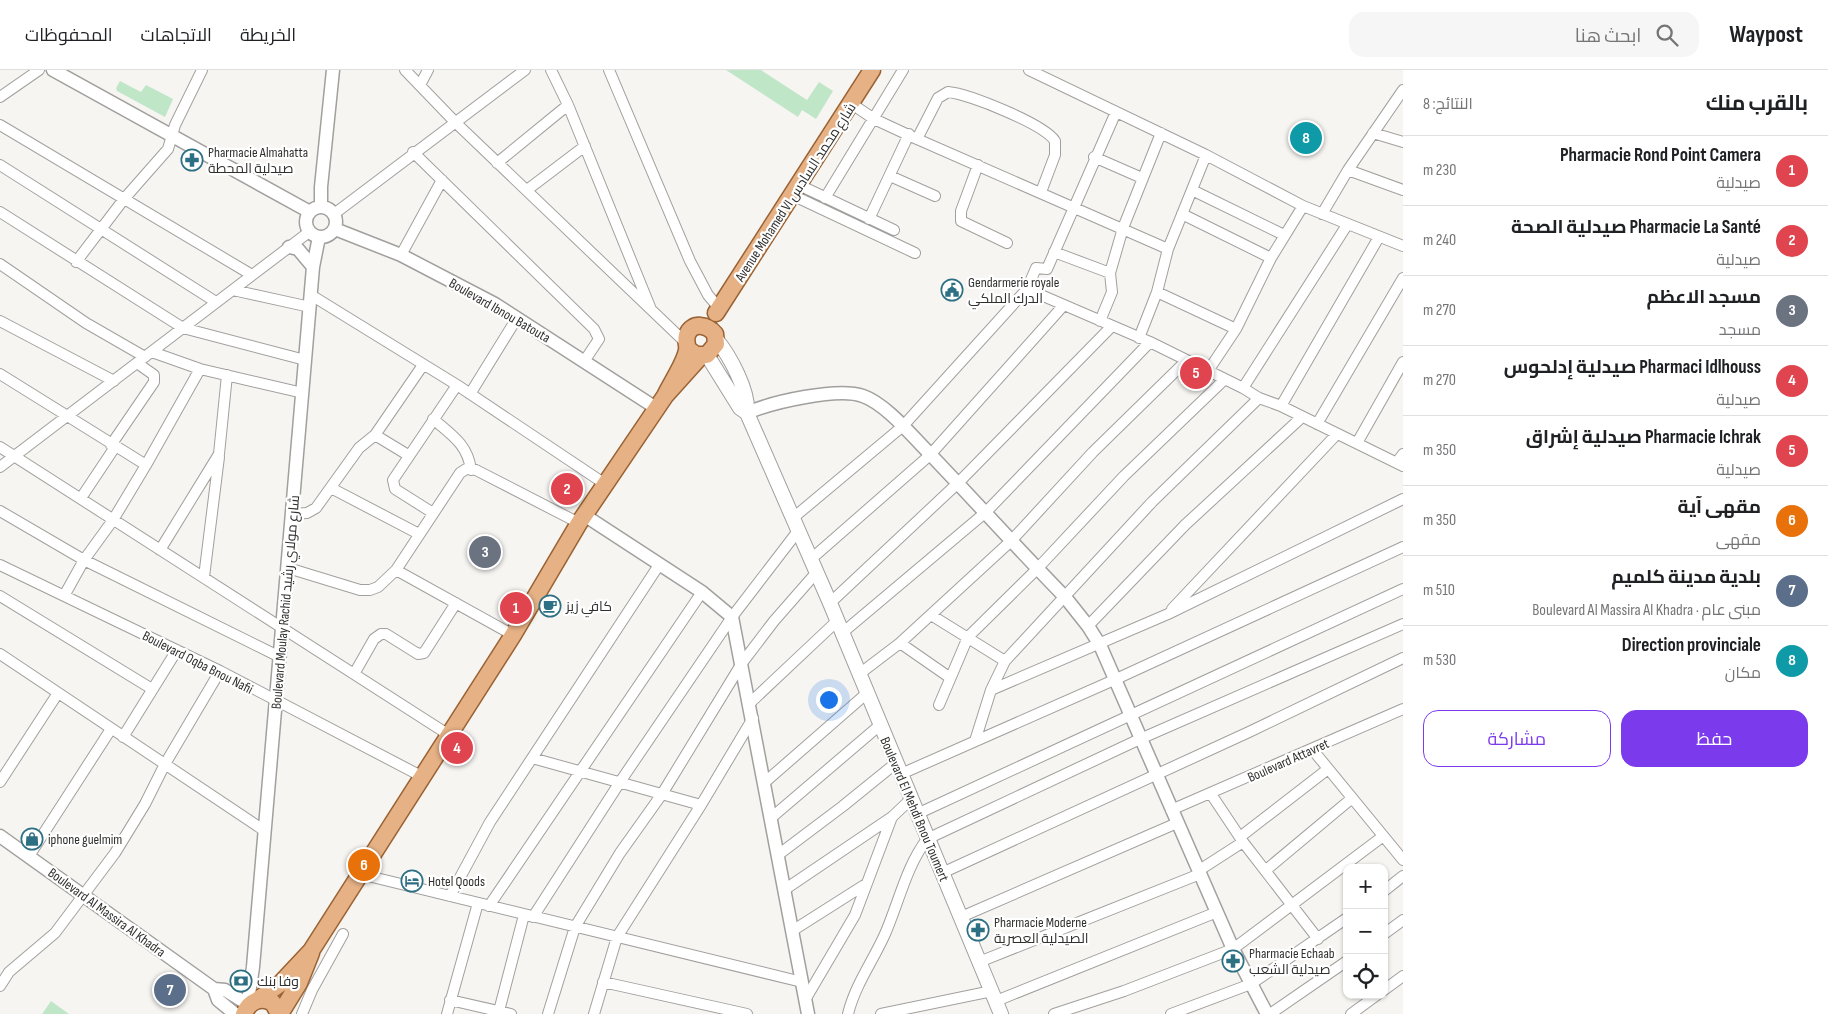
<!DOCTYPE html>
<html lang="ar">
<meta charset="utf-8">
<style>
:root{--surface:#fff;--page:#f6f6f6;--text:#202124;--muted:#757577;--line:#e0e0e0;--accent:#7c3aed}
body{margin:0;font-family:"Sofia Sans Condensed",Cairo,sans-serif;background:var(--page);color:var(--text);direction:rtl}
.controls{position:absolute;right:15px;bottom:15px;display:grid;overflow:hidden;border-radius:10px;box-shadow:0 1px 4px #0004}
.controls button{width:45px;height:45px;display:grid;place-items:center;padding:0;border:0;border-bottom:1px solid var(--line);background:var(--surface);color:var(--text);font:25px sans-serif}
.you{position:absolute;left:828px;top:629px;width:18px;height:18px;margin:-12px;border:4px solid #fff;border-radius:50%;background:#1a73e8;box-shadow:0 0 0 8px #1a73e833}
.badge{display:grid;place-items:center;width:32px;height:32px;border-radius:50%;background:var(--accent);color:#fff;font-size:16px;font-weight:700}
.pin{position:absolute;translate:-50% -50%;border:2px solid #fff;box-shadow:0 1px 5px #0006}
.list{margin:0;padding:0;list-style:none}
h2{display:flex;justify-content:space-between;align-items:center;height:65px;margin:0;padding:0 20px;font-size:21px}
h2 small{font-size:16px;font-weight:400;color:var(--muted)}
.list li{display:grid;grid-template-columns:32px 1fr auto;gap:15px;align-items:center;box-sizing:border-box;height:70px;padding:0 20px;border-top:1px solid var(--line)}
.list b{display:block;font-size:19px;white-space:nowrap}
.list p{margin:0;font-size:16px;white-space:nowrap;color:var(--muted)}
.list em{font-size:16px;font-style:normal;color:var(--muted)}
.actions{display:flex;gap:10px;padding:15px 20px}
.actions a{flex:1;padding:11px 0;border:1px solid var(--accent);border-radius:15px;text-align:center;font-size:18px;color:var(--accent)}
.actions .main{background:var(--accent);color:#fff}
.icon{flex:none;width:28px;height:28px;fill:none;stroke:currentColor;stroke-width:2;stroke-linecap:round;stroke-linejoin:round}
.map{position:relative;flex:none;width:1403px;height:944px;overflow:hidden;direction:ltr}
header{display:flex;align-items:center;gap:30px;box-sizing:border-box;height:70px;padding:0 25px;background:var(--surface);border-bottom:1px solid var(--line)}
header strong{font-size:24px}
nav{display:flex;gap:28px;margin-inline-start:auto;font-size:18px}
.search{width:350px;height:45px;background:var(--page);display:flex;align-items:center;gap:12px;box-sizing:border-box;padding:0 18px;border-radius:15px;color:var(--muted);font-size:19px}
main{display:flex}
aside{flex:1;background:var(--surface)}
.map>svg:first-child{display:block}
.green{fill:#c0e6c8}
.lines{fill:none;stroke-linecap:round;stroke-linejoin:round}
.minor-casing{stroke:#a2a09e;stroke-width:12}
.tertiary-casing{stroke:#a2a09e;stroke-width:15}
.secondary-casing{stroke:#a2a09e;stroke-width:16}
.primary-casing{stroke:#9a6232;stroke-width:19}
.minor{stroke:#fff;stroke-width:10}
.tertiary{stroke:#fff;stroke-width:12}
.secondary{stroke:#fff;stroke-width:14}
.primary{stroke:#e5b185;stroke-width:16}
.labels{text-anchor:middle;stroke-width:4.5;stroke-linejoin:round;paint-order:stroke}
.poi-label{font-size:14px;fill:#30302f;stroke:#fff;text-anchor:start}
.street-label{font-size:14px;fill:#30302f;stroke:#fff}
</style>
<header>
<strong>Waypost</strong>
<div class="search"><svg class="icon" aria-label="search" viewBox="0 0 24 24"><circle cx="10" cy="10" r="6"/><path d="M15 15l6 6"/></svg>ابحث هنا</div>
<nav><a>الخريطة</a><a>الاتجاهات</a><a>المحفوظات</a></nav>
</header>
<main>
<aside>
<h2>بالقرب منك<small>النتائج: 8</small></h2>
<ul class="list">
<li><span class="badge" style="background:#e0444e">1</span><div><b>Pharmacie Rond Point Camera</b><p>صيدلية</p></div><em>230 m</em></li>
<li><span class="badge" style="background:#e0444e">2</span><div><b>Pharmacie La Santé صيدلية الصحة</b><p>صيدلية</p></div><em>240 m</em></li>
<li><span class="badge" style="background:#6b7280">3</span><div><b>مسجد الاعظم</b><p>مسجد</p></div><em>270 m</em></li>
<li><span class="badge" style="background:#e0444e">4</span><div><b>Pharmaci Idlhouss صيدلية إدلحوس</b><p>صيدلية</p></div><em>270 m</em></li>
<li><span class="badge" style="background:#e0444e">5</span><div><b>Pharmacie Ichrak صيدلية إشراق</b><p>صيدلية</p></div><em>350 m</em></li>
<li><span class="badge" style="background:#e8710a">6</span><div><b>مقهى آية</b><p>مقهى</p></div><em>350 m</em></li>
<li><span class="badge" style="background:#5c6f8a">7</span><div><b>بلدية مدينة كلميم</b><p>مبنى عام · Boulevard Al Massira Al Khadra</p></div><em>510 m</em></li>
<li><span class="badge" style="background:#0f9aa8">8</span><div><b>Direction provinciale</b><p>مكان</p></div><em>530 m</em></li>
</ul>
<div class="actions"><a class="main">حفظ</a><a>مشاركة</a></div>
</aside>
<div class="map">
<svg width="1403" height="944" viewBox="0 0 1403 944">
<rect width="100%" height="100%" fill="#f7f5f2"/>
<!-- green -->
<path class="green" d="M726 0H761L807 30 819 12 833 21 816 49 802 40 798 47Z
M120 11 141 22 146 15 173 29 165 47 117 21 116 18Z
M51 931 69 944H42Z"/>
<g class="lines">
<!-- minor casing -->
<g class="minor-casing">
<path id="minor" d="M405 0 456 53 686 273
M551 0 568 35 650 237
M609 0 690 191 708 225 719 238
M1029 0 1206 85 1303 136 1403 176
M420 15 428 0
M0 27 39 0
M852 34 874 49 917 69 1168 179
M0 55 252 205
M1373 63 1403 72
M917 69 938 28 948 22C969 24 1044 54 1055 71V85L1041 122
M413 82 594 259 599 269 585 290
M1094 87 1142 108
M497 93 568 35
M0 95 216 232
M978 95 961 141V151L1007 173
M1348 100 1403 120
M890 106 935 126
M799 115 894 160
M527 120 585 76
M1192 120 1284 165
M792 125 915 183
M825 128 903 0
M0 142 183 258 305 290
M334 144 525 0
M1182 144 1271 188
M1322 144 1348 100 1403 20
M869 149 909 64
M1054 182 1110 203
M401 185 442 110
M76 192 124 129 168 79 175 55 202 0
M0 194 86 253 145 287
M1027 219 1150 272 1243 318 1259 328 1281 336 1403 396
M233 220 310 237
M1157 222 1236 259
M311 225 457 315 605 414
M0 251 114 311
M1100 251 1112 222 1110 203 1123 158 1161 63
M1139 268 1157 222 1168 179 1206 85
M152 282 200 299 303 323
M1208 301 1236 259 1271 188 1303 136
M0 304 146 395
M1243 318 1347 155
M470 324 517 248
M1281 336 1379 167
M433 349C452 365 468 375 471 400
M1317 354 1403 208
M375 365 408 385
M1357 373 1403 292
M111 375 154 312V305L137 293
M0 377 449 665
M1397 392 1403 384
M0 397 309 162
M331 418 419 464
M81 428 115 377
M0 441 84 490 280 587
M433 443 395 419 393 410 457 315
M292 444 307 443 316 438 359 378 375 365 423 295
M793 448 903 356 1027 219 1036 198 1047 199 1116 42
M160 480 219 384 227 305
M810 490 930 385 1063 236
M0 495 220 601 421 706
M288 498 360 520H370L378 517 396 500 460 403 466 399 476 400 579 453
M396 500 513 565
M204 507 219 387
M0 526 152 619
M64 526 84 490 113 450 146 395 200 299
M830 533 958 413 1112 256
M1172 539 1336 365
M931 545 1005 591
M1088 556 1185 455 1302 347
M841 564 986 442 1150 272
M900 573 949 607
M0 584 265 761
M354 604 374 569 381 564H386L418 584 424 583 456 533
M858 605 900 573 1011 471 1093 382 1186 291
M991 620 1005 591 1152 432 1259 328
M750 633 837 551
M939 635 968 567 1037 499 1124 406 1225 309
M123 667 177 580
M975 671 991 620 1168 544 1403 429
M1312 679 1403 790
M532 688 701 735
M901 704 1114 610 1403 477
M0 712 58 623
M764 713 866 624
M1211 724 1243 772 1318 869
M1171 740 1403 639
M917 744 1403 519
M771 748 880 655
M1240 767 1328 699
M778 785 843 736 896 693
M29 786 111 659
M1266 800 1351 729
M1198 801 1243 772
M942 803 1249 662 1403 588
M360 804 802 912
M784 820 892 747 911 729
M1384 821 1403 806
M450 826 490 752 659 495
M489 836 702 522
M533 847 620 712 732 547 798 461
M961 847 1177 753
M792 861 866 814
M1384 864 1403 850
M979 892 1200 804
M603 912 747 944
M0 916 9 902 55 863 115 783 145 734 165 694 220 601
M1384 920 1403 906
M450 930 511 944
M805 930 855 845 892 747
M996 931 1217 842
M499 941 524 845
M302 944 312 920 343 864
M447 944 478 833
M548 944 575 857 620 783 662 724 742 593 774 551 816 503
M594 944 617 867 701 735 753 648
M848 944C855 915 873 891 885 864 899 832 906 797 927 769L1140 669 1403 554
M881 944 992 921
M1054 944 1124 921 1233 879 1382 767
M1171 944 1251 914 1347 848
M1270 944 1347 891
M1351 944 1377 925"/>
</g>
<!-- tertiary casing -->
<g class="tertiary-casing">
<path id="tertiary" d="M53 0 310 142
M306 152a15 15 0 1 1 30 0a15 15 0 1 1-30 0Z
M321 137V117L333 0
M335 159 401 185 495 234 656 338
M289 177 298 179 313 197
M747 343C772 332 838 317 863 326 886 334 912 366 929 383 975 431 1019 480 1065 527L1088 556 1100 575 1233 879 1267 944
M584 445 702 522 732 547 808 944
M0 766 214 919 225 920 249 935
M214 919 218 930 235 944
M251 933 249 924 253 897 313 197 319 167"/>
</g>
<!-- secondary casing -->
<g class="secondary-casing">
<path id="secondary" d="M716 269C730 286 749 321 747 343L830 533 1001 944
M707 285 740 338 747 343"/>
</g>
<!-- primary casing -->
<g class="primary-casing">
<path id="primary" d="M716 243 872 0
M688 279 696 285H707L716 274 715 264C708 255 692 251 687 265 685 271 688 275 687 280 685 293 671 313 665 326L701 286
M256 931 280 914 311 881 513 565 579 453 665 326
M244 944C249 931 261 926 273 933L279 944
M280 944 299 913 311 883"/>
</g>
<!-- minor -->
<use href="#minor" class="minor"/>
<!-- tertiary -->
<use href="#tertiary" class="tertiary"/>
<!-- secondary -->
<use href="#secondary" class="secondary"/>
<!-- primary -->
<use href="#primary" class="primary"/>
</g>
<!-- icons -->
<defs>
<g id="pharmacy-ring" transform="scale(1.125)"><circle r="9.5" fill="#fff" stroke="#2e7083" stroke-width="1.5"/><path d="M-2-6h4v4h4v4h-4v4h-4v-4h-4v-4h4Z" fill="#2e7083"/></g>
<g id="civic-ring" transform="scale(1.125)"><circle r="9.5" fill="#fff" stroke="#2e7083" stroke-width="1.5"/><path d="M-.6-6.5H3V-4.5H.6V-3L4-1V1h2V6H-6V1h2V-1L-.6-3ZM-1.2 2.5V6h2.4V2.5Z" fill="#2e7083"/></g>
<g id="cafe-ring" transform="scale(1.125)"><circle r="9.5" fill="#fff" stroke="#2e7083" stroke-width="1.5"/><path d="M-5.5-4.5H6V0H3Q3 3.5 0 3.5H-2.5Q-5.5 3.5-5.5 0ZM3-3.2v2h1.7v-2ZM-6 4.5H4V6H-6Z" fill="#2e7083"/></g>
<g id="shop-ring" transform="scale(1.125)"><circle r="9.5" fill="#fff" stroke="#2e7083" stroke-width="1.5"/><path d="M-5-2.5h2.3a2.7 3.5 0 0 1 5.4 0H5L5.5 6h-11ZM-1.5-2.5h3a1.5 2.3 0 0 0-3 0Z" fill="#2e7083"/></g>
<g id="hotel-ring" transform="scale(1.125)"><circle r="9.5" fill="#fff" stroke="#2e7083" stroke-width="1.5"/><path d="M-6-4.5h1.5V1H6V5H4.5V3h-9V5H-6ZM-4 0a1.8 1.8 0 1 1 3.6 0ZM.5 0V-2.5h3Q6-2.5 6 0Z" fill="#2e7083"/></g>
<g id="bank-ring" transform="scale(1.125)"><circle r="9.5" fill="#fff" stroke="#2e7083" stroke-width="1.5"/><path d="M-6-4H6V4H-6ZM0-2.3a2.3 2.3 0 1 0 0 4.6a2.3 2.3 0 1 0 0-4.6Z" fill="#2e7083"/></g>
</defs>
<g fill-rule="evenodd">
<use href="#pharmacy-ring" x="192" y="90"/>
<use href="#civic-ring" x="952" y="220"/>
<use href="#cafe-ring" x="550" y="536"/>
<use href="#shop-ring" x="32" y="769"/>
<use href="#hotel-ring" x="412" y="811"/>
<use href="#pharmacy-ring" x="978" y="860"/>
<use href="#pharmacy-ring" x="1233" y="891"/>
<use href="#bank-ring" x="241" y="911"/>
</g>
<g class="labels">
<!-- poi labels -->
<g class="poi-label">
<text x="208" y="87">Pharmacie Almahatta<tspan x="208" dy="16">صيدلية المحطة</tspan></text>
<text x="968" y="217">Gendarmerie royale<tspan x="968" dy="16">الدرك الملكي</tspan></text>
<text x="566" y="541">كافي زيز</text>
<text x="48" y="774">iphone guelmim</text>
<text x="428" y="816">Hotel Qoods</text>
<text x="994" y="857">Pharmacie Moderne<tspan x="994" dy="16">الصيدلية العصرية</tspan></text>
<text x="1249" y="888">Pharmacie Echaab<tspan x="1249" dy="16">صيدلية الشعب</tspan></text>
<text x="257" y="916">وفا بنك</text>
</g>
<!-- street labels -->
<g class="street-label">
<text transform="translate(795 122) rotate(-57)" y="5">Avenue Mohamed VI شارع محمد السادس</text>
<text transform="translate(500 240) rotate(30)" y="5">Boulevard Ibnou Batouta</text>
<text transform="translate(285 532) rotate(-85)" y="5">Boulevard Moulay Rachid شارع مولاي رشيد</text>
<text transform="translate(198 592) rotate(27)" y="5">Boulevard Oqba Bnou Nafii</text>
<text transform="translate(1288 690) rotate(-24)" y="5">Boulevard Attavret</text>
<text transform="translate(915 739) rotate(67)" y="5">Boulevard El Mehdi Bnou Toumert</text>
<text transform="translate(107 842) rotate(36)" y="5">Boulevard Al Massira Al Khadra</text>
</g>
</g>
</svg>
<div class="controls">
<button>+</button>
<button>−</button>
<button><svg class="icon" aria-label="locate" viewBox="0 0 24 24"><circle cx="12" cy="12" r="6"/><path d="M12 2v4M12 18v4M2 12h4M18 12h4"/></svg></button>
</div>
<div class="you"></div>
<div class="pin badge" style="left:516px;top:538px;background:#e0444e">1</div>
<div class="pin badge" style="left:567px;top:419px;background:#e0444e">2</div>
<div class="pin badge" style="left:485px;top:482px;background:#6b7280">3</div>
<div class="pin badge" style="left:457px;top:678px;background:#e0444e">4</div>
<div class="pin badge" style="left:1196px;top:303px;background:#e0444e">5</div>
<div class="pin badge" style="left:364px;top:795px;background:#e8710a">6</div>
<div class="pin badge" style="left:170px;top:920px;background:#5c6f8a">7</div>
<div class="pin badge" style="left:1306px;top:68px;background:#0f9aa8">8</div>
</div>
</main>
